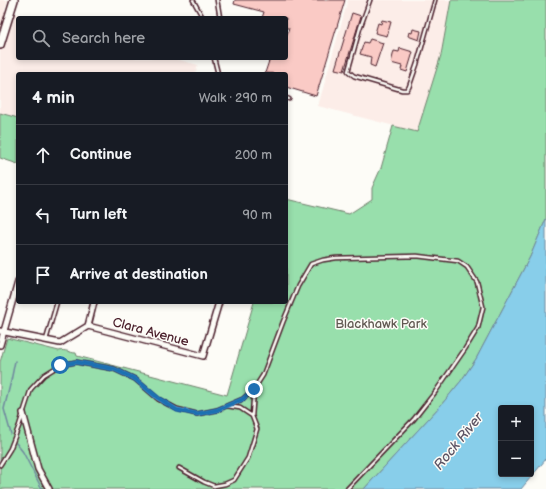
<!DOCTYPE html>
<meta charset="utf-8">
<style>
:root{--surface:#171b24;--page:#242831;--text:#f1f3f6;--muted:#9ea1a6;--line:#363941}
body{margin:0;font-family:"Balsamiq Sans",sans-serif;background:var(--page);color:var(--text)}
.controls{position:absolute;right:12px;bottom:12px;display:grid;overflow:hidden;border-radius:4px;box-shadow:0 2px 6px #0003}
.controls button{width:36px;height:36px;display:grid;place-items:center;padding:0;border:0;border-bottom:1px solid var(--line);background:var(--surface);color:var(--text);font:20px sans-serif}
.stop{position:absolute;width:12px;height:12px;margin:-9px;border:3px solid #1f6fb2;border-radius:50%;background:#fff}
.stop.end{background:#1f6fb2;border-color:#fff;box-shadow:0 1px 4px #0008}
.list{margin:0;padding:0;list-style:none}
h2{display:flex;justify-content:space-between;align-items:center;height:52px;margin:0;padding:0 16px;font-size:17px}
h2 small{font-size:13px;font-weight:400;color:var(--muted)}
.list li{display:grid;grid-template-columns:26px 1fr auto;gap:12px;align-items:center;box-sizing:border-box;height:60px;padding:0 16px;border-top:1px solid var(--line)}
.list b{display:block;font-size:15px;white-space:nowrap}
.list em{font-size:13px;font-style:normal;color:var(--muted)}
.icon{flex:none;width:22px;height:22px;fill:none;stroke:currentColor;stroke-width:2;stroke-linecap:round;stroke-linejoin:round}
.map{position:relative;flex:none;width:546px;height:489px;overflow:hidden}
.search{position:absolute;background:var(--surface);box-shadow:0 2px 6px #0003;left:16px;top:16px;width:272px;height:44px;display:flex;align-items:center;gap:10px;box-sizing:border-box;padding:0 14px;border-radius:4px;color:var(--muted);font-size:15px}
.panel{position:absolute;background:var(--surface);box-shadow:0 2px 6px #0003;left:16px;top:72px;width:272px;height:232px;border-radius:4px}
.map>svg:first-child{display:block}
.built{fill:#fcede8}
.green{fill:#98dfac;stroke:#717f6c}
.water{fill:#88ceea;stroke:#6f889e;fill-rule:evenodd}
.lines{fill:none;stroke-linecap:round;stroke-linejoin:round}
.stream{stroke:#6f889e;stroke-width:1.5}
.building{fill:#facac5;stroke:#4a1f2b}
.lane-casing{stroke:#4a1f2b;stroke-width:5.5}
.street-casing{stroke:#4a1f2b;stroke-width:8}
.secondary-casing{stroke:#4a1f2b;stroke-width:10}
.lane{stroke:#fdfcf7;stroke-width:2.5}
.street{stroke:#fdfcf7;stroke-width:5}
.secondary{stroke:#fdfcf7;stroke-width:7}
.route{stroke:#1f6fb2;stroke-width:5}
.labels{text-anchor:middle;stroke-width:3;stroke-linejoin:round;paint-order:stroke}
.park-label{font-size:13px;fill:#615952;stroke:#fdfcf7}
.street-label{font-size:13px;fill:#4a1f2b;stroke:#fdfcf7}
.water-label{font-size:14px;font-style:italic;fill:#5d5464;stroke:#fdfcf7}
</style>
<div class="map">
<svg width="546" height="489" viewBox="0 0 546 489">
<rect width="100%" height="100%" fill="#fdfcf7"/>
<filter id="ink" filterUnits="userSpaceOnUse"><feTurbulence type="fractalNoise" baseFrequency=".025" numOctaves="2"/><feDisplacementMap in="SourceGraphic" scale="8" xChannelSelector="R" yChannelSelector="G"/><feConvolveMatrix kernelMatrix="1 2 1 2 8 2 1 2 1" color-interpolation-filters="sRGB"/></filter>
<g filter="url(#ink)">
<!-- built -->
<path class="built" d="M0 0H8L5 10 31 18H18V58H172L198 65 195 74H18V118L0 113Z
M348 0H451L441 55 417 132 318 106Z"/>
<!-- green -->
<path class="green" d="M451 0H546V219L530 257 476 359 461 381 441 405 364 489H0V362L7 338 59 351C65 349 70 353 76 353L77 356 227 395 254 302H286V199L349 214 372 199V188L381 168 393 126 417 132 441 55Z
M0 113 18 118V164L0 158Z"/>
<!-- water -->
<path class="water" d="M546 219V459L521 489H364L441 405 461 381 476 359 530 257ZM501 408H531V474H501Z"/>
<g class="lines">
<!-- stream -->
<path class="stream" d="M11 434 4 409 11 381 15 361
M16 443 23 452 42 489"/>
</g>
<!-- building -->
<path class="building" d="M235 0H345L316 96 286 87V74L265 73 270 58H286V38L289 28H286V18H262L264 12 234 4Z
M352 13 361 16 344 71 335 69Z
M382 20 391 22 387 36 375 33 378 23 381 24Z
M413 29 421 31 419 40 408 36 409 32 412 33Z
M370 39 383 43 375 67 370 65 371 57 360 54 364 42 368 43Z
M400 48 413 52 407 72 401 70 402 66 391 63 394 51 399 52Z"/>
<g class="lines">
<!-- lane casing -->
<g class="lane-casing">
<path id="lane" d="M193 0 203 18
M217 0 220 18
M370 0 360 28 348 71 354 76 402 90H407L409 87 417 64 435 0
M214 58 218 74
M286 98 289 99
M46 340 57 302
M227 406 240 408 252 416
M0 465 10 449 19 426 31 389 44 375 60 365 76 362 114 369 135 379 158 399 177 409 197 414 217 410 243 399 254 389 263 375 283 322 298 286 311 264 323 260 336 258 417 256 458 261 467 267 477 282 483 307 478 328 465 349 436 391 414 419 347 489
M179 468 204 482 214 486 225 484 234 480 248 458 257 429 252 416 254 389"/>
</g>
<!-- street casing -->
<g class="street-casing">
<path id="street" d="M88 326 94 302
M0 331 60 343 88 326 203 356 219 302
M0 345 18 282
M23 413 38 469 49 489"/>
</g>
<!-- secondary casing -->
<g class="secondary-casing">
<path id="secondary" d="M0 45 14 0"/>
</g>
<!-- lane -->
<use href="#lane" class="lane"/>
<!-- street -->
<use href="#street" class="street"/>
<!-- secondary -->
<use href="#secondary" class="secondary"/>
</g>
</g>
<g class="lines" filter="url(#ink)">
<!-- route -->
<path class="route" d="M60 365 76 362 114 369 135 379 158 398 177 410 197 414 217 410 243 399 254 389"/>
</g>
<g class="labels">
<!-- park labels -->
<g class="park-label">
<text x="381" y="328">Blackhawk Park</text>
</g>
<!-- street labels -->
<g class="street-label">
<text transform="translate(151 331) rotate(15)" y="5">Clara Avenue</text>
</g>
<!-- water labels -->
<g class="water-label">
<text transform="translate(458 441) rotate(-51)" y="5">Rock River</text>
</g>
</g>
</svg>
<div class="controls">
<button>+</button>
<button>−</button>
</div>
<div class="stop" style="left:60px;top:365px"></div>
<div class="stop end" style="left:254px;top:389px"></div>
<div class="search"><svg class="icon" aria-label="search" viewBox="0 0 24 24"><circle cx="10" cy="10" r="6"/><path d="M15 15l6 6"/></svg>Search here</div>
<section class="panel">
<h2>4 min<small>Walk · 290 m</small></h2>
<ul class="list">
<li><svg class="icon" aria-label="ahead" viewBox="0 0 24 24"><path d="M12 20V5M6 11l6-6 6 6"/></svg><div><b>Continue</b></div><em>200 m</em></li>
<li><svg class="icon" aria-label="left" viewBox="0 0 24 24"><path d="M17 20v-9H6M10 6l-5 5 5 5"/></svg><div><b>Turn left</b></div><em>90 m</em></li>
<li><svg class="icon" aria-label="arrive" viewBox="0 0 24 24"><path d="M6 21V4h12l-3 4 3 4H6"/></svg><div><b>Arrive at destination</b></div></li>
</ul>
</section>
</div>
